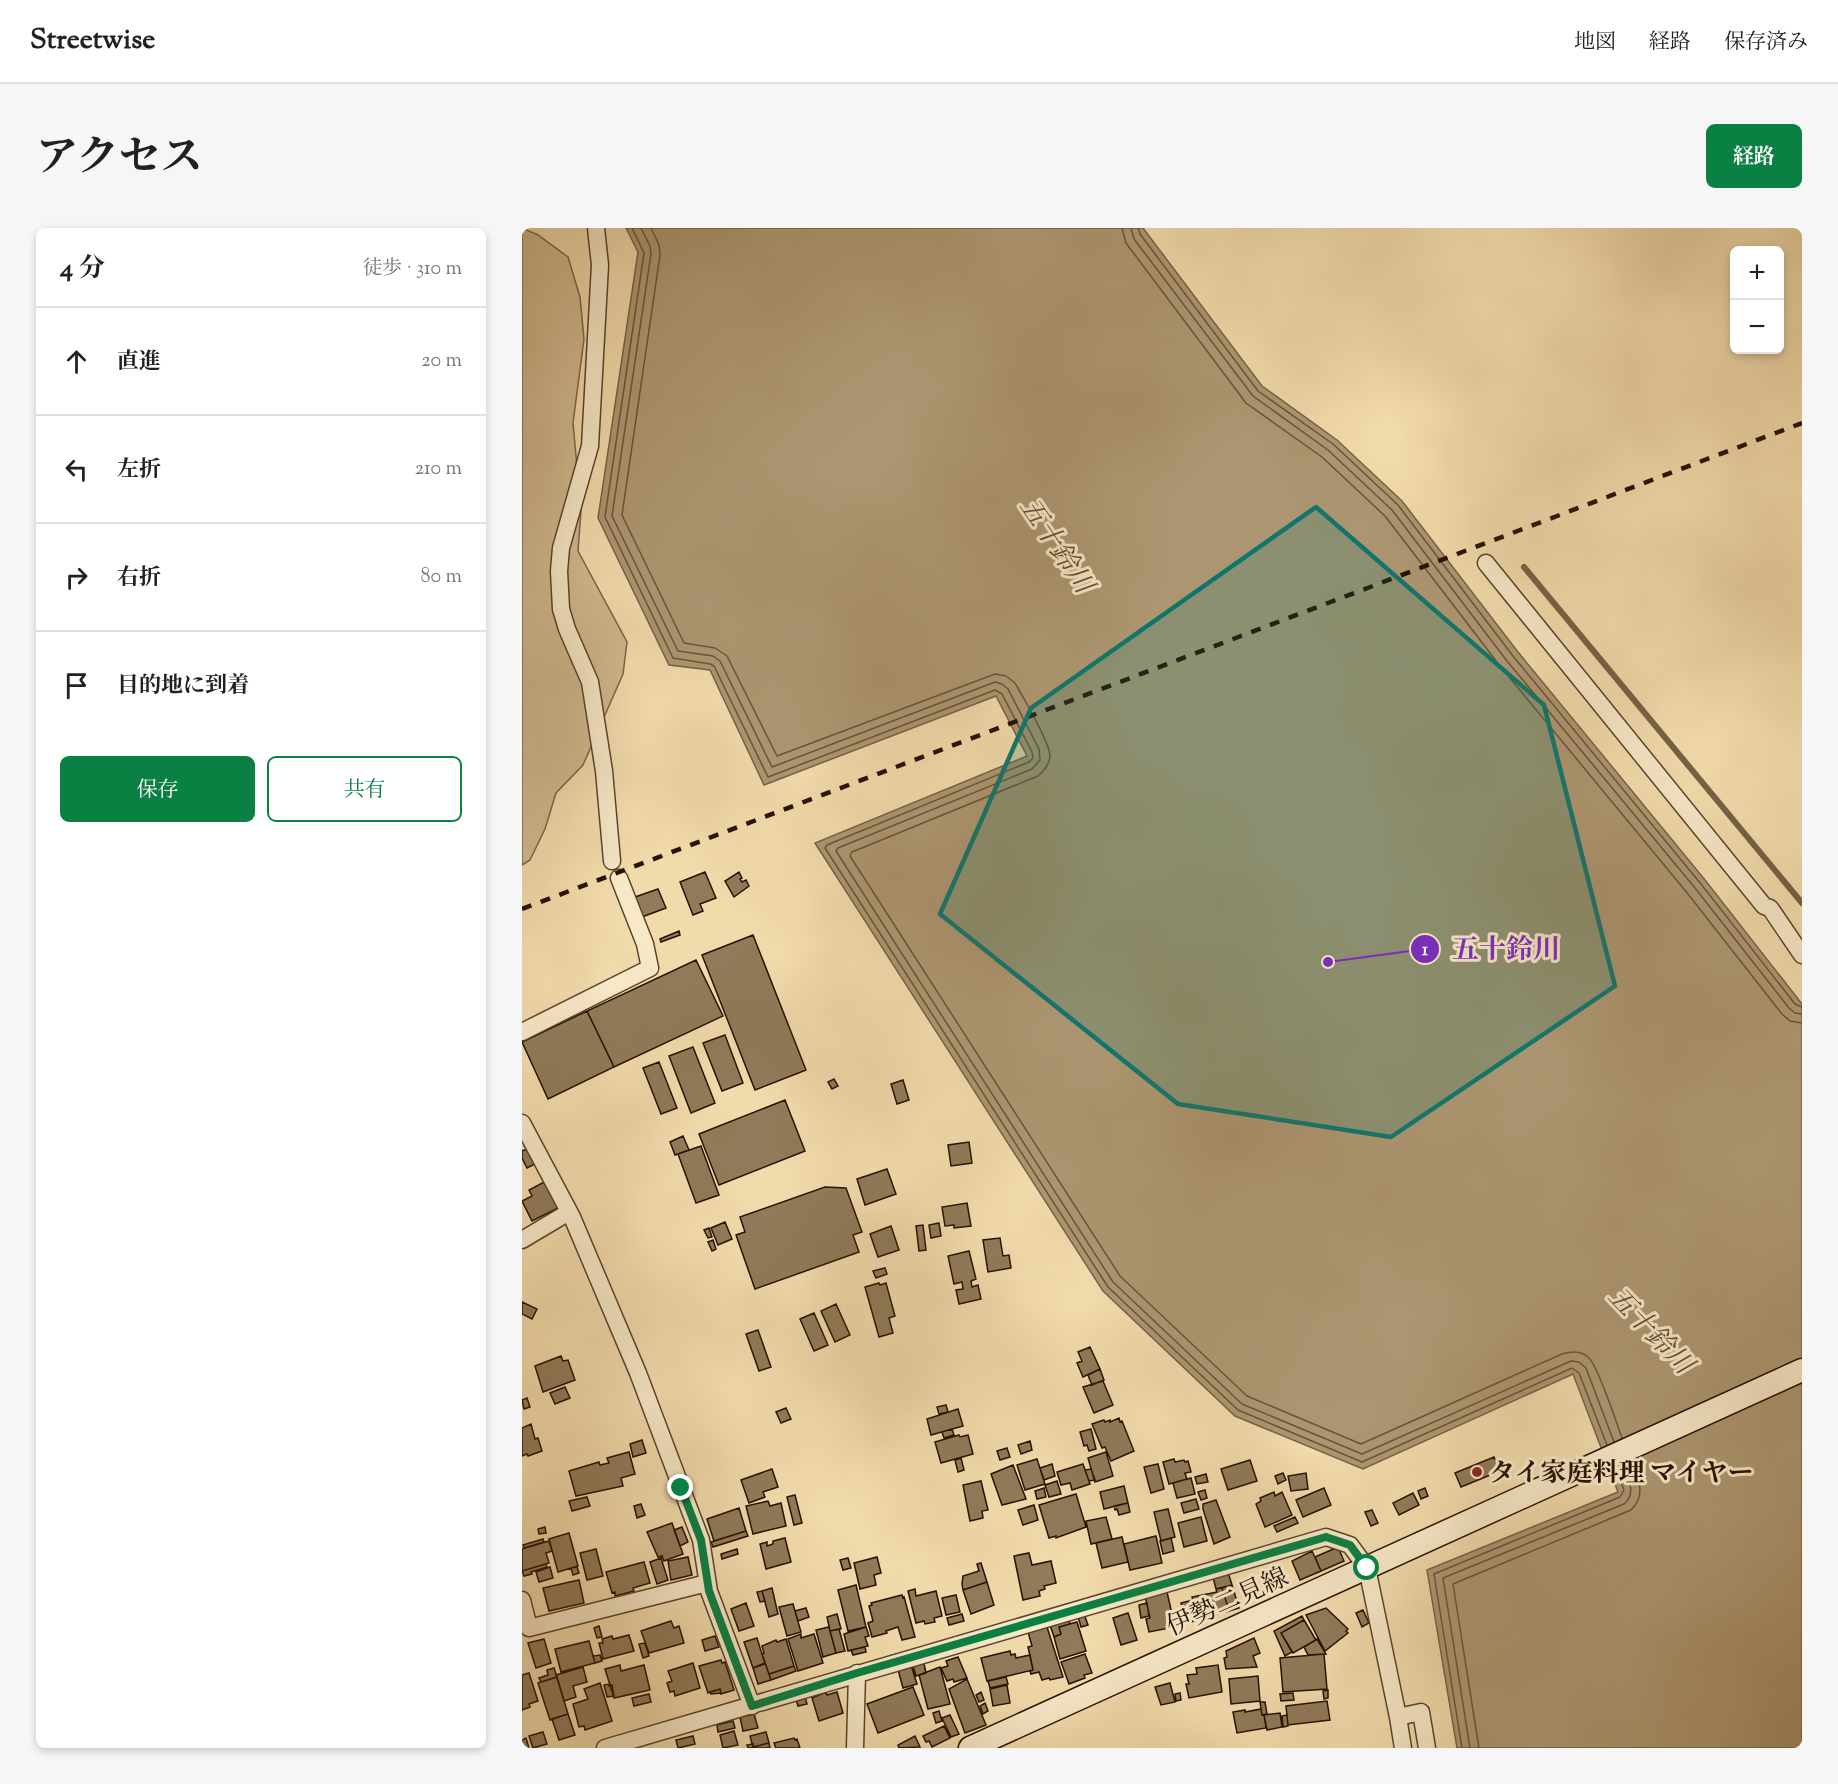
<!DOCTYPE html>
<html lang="ja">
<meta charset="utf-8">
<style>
:root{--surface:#fff;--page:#f6f6f6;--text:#202124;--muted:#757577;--line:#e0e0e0;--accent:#0b8043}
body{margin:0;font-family:"Sorts Mill Goudy","Noto Serif JP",serif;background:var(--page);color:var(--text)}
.controls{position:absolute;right:18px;top:18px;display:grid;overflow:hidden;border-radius:9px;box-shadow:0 3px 9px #0003}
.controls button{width:54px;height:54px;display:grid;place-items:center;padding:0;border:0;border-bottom:2px solid var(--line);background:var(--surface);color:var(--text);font:30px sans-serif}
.stop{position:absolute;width:18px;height:18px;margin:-14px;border:4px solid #0b8043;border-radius:50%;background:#fff}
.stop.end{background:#0b8043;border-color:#fff;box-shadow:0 2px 6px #0008}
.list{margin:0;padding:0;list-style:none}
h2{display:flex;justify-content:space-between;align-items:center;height:78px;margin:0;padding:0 24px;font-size:26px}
h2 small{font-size:20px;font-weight:400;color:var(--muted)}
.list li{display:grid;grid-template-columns:39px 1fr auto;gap:18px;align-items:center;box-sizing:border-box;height:108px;padding:0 24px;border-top:2px solid var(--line)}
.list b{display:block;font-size:22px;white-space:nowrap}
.list em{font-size:20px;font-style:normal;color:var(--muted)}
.actions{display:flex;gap:12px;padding:18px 24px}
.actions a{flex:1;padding:14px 0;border:2px solid var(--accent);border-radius:9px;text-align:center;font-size:21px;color:var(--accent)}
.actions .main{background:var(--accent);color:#fff}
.icon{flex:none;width:33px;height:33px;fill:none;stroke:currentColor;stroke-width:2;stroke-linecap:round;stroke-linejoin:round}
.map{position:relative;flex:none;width:1280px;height:1520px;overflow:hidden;border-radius:9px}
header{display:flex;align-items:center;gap:36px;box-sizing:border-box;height:84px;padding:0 30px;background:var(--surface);border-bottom:2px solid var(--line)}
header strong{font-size:28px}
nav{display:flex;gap:33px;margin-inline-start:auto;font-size:21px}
.intro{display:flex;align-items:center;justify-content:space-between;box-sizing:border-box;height:144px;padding:0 36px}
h1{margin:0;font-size:42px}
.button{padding:15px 27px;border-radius:9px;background:var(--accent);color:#fff;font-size:21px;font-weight:700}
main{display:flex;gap:36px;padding:0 36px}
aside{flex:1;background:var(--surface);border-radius:9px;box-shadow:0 3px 9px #0003}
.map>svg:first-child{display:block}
.green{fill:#cfb98e;stroke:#7a6548;stroke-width:1.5}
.water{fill:#ac9671;stroke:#766144;stroke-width:1.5}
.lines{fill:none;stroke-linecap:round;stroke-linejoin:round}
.shore{stroke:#685439;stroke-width:1.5}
.stream{stroke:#766144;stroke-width:6}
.building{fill:#907a59;stroke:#251101;stroke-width:1.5}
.street-casing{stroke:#58442c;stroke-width:19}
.secondary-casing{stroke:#251101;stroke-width:25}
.street{stroke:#f7e8c8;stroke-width:16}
.secondary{stroke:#f7e8c8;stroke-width:22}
.rail{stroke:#251101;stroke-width:4.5;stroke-dasharray:10 10;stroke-linecap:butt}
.route{stroke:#0b8043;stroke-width:8}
.marked{fill:#0f766e;fill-opacity:0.2;stroke:#0f766e;stroke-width:4.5;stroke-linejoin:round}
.poi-dot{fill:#8f2418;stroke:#f7e8c8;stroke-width:2}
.labels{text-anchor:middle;stroke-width:6;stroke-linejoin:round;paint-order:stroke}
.poi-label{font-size:26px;font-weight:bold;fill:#251101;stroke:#f7e8c8;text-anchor:start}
.street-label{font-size:26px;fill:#251101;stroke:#f7e8c8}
.water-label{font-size:27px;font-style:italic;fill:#624d33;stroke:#f7e8c8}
.leader{fill:none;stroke:#7b2cbf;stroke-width:2}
.callout-dot{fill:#7b2cbf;stroke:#f7e8c8;stroke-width:2}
.mark-label{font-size:18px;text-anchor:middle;font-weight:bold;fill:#fff}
.callout-label{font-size:27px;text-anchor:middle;font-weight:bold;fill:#7b2cbf;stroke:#f7e8c8;stroke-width:6;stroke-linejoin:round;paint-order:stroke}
</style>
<header>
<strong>Streetwise</strong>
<nav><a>地図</a><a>経路</a><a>保存済み</a></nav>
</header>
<div class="intro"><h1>アクセス</h1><a class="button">経路</a></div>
<main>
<aside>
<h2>4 分<small>徒歩 · 310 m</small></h2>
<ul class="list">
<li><svg class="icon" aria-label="ahead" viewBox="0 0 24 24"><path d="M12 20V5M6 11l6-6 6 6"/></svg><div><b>直進</b></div><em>20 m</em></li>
<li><svg class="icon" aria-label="left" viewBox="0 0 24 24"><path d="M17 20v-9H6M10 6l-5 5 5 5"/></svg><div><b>左折</b></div><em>210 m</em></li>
<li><svg class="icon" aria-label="right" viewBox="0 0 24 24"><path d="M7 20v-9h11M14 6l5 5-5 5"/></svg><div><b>右折</b></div><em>80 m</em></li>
<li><svg class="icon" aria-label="arrive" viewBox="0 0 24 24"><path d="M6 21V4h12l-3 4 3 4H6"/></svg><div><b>目的地に到着</b></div></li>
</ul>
<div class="actions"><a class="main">保存</a><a>共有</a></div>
</aside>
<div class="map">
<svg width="1280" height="1520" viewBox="0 0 1280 1520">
<rect width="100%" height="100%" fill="#f2dbab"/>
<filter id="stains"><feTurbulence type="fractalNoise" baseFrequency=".00333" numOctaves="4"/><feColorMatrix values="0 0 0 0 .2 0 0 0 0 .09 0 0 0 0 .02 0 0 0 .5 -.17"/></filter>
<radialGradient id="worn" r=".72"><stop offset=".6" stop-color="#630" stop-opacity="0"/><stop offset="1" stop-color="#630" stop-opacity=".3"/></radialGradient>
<!-- green -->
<path class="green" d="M0 0 16 7 46 29 58 69 62 111 51 195 59 283 56 323 105 414 101 446 61 537 34 565 23 601 8 632 0 637Z"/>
<!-- water -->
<path class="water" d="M104 0H621L740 158 815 212 880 273 996 424 1183 652 1280 776V1520H935L905 1342 1096 1264 1051 1146 841 1241 713 1188 581 1063 293 615 505 528 474 468 242 557 188 442 147 437 76 290 116 24Z"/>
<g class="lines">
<!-- shore -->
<path class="shore" d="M110 0 122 25 83 289 151 430 188 436 192 438 246 549 473 462 480 466 510 524 511 530 507 534 305 617 303 620 586 1059 716 1182 840 1234 1050 1140 1057 1145 1085 1217
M119 0 128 18 129 26 90 288 156 423 191 428 198 433 250 539 473 454 480 456 486 461 517 521 518 532 510 541 316 620 314 623 591 1054 720 1176 840 1226 1049 1133 1057 1134 1064 1140 1092 1214
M129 0 137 17 138 27 100 287 162 415 193 420 205 428 255 528 473 446 484 448 493 455C501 469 528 515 528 528 527 537 522 543 516 548L330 624 328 628 598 1048 725 1168 839 1216 1040 1126C1050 1123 1060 1123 1067 1130 1077 1140 1094 1194 1100 1210
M600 0 604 15 724 175 800 229 863 288 978 438 1166 666 1260 786 1268 793 1280 795
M609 0 612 11 731 168 806 222 870 282 985 433 1173 660 1267 780 1273 785 1280 786
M616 0 618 6 736 163 811 216 876 277 991 428 1179 656 1273 776 1280 779
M940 1520 912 1346 1098 1269 1102 1262 1094 1241
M948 1520 921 1350 1102 1276C1115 1265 1106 1251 1101 1237
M957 1520 931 1356 1109 1282C1125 1267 1116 1251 1109 1234"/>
<!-- stream -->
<path class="stream" d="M1002 339 1280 675"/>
</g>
<!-- building -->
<path class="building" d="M183 644 194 670 178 676 181 683 171 687 158 654Z
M217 644 220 650 218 651 220 654 224 652 227 658 212 669 203 653Z
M136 661 144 680 120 689 113 669Z
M157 703 158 707 139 714 138 711Z
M231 707 284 842 233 862 180 727Z
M174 732 201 788 92 839 65 783Z
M65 783 92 839 26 871 0 814Z
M203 807 221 855 200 863 181 815Z
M171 819 193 875 169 885 147 828Z
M137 834 155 880 139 886 121 840Z
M312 851 316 858 310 861 306 854Z
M381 852 387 872 375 876 369 856Z
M263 872 283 923 197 957 177 906Z
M161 908 167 922 153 927 148 914Z
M447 914 450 935 429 938 426 917Z
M179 918 197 967 174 975 156 926Z
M5 921 13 936 5 940 0 930V923Z
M365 941 374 966 343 977 335 951Z
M24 953 38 979 10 993 0 973 10 968 7 962Z
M303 959 324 960 340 1004 331 1007 337 1024 233 1061 214 1007 223 1004 218 989Z
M445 975 449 998 432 1000V997L423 998 420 979Z
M203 994 210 1011 196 1017 189 1000Z
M417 995 419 1008 409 1010 407 997Z
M401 997 404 1022 397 1023 394 998Z
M369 998 377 1022 356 1029 348 1006Z
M187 1000 190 1009 186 1010 182 1002Z
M478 1010 481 1028 487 1027 489 1040 466 1044 461 1012Z
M191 1012 194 1021 190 1023 186 1014Z
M447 1023 454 1051 449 1053 450 1059 456 1057 459 1071 437 1076 434 1062 441 1061 440 1054 432 1056 426 1028Z
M363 1040 365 1046 354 1050 351 1043Z
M357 1055 358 1057 364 1055 373 1088 367 1090 371 1105 357 1109 343 1059Z
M0 1074 15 1081 10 1091 0 1086Z
M314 1076 328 1107 313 1114 299 1083Z
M292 1085 306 1117 292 1123 278 1091Z
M236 1102 249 1139 237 1143 224 1106Z
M568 1119 578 1141 561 1149 555 1135 560 1133 556 1124Z
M39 1128 41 1133 46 1132 53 1152 21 1164 13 1138Z
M578 1141 582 1152 570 1157 566 1147Z
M581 1153 591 1177 572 1185 561 1159Z
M43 1159 48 1170 33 1176 28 1165Z
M5 1170 8 1179 2 1181 0 1172Z
M424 1177 426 1184 417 1186 415 1179Z
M264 1180 269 1191 259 1195 254 1184Z
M436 1181 441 1198 409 1207 405 1191Z
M597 1190 598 1194 600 1193 612 1223 589 1233 583 1219 580 1220 570 1196 582 1192 583 1194 588 1192V1194Z
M9 1196 13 1211 16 1210 20 1223 6 1228 5 1226 0 1228V1200Z
M430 1201 432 1207 422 1210 420 1204Z
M569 1201 574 1221 567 1223 565 1217 562 1218 558 1204Z
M437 1207 438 1209 446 1207 451 1226 419 1235 413 1214Z
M120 1212 124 1225 111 1229 108 1216Z
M508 1213 510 1222 499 1226 496 1217Z
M485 1220 488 1229 478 1232 475 1223Z
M107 1224 113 1246 99 1250 101 1258 54 1268 47 1243 77 1234 78 1237 87 1235 85 1230Z
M584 1224 591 1248 573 1254 566 1230Z
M972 1229 978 1243 939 1259 933 1245Z
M439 1230 442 1242 436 1244 433 1232Z
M515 1231 523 1256 503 1262 495 1237Z
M652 1231 653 1234 662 1232 663 1234 666 1233 669 1244 663 1245 665 1251 647 1256 641 1234Z
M728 1232 735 1253 706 1262 699 1241Z
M530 1236 533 1248 522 1252 518 1240Z
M561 1236 568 1256 550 1262 548 1255 539 1257 535 1244Z
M636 1236 642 1261 629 1265 622 1239Z
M491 1237 504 1271 480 1277 469 1246Z
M250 1241 256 1259 241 1264 243 1269 227 1275 219 1252Z
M569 1241 573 1252 567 1253 563 1242Z
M761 1245 764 1252 756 1256 753 1248Z
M784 1245 786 1261 769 1263 766 1248Z
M684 1246 686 1254 675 1256 673 1249Z
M669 1250 673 1266 655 1270 651 1255Z
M459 1253 466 1282 460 1283 461 1290 448 1293 441 1257Z
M535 1253 539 1266 527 1269 523 1257Z
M602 1258 606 1275 582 1281 578 1264Z
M522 1260 524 1269 515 1271 513 1263Z
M802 1260 809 1277 781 1289 774 1272Z
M903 1260 906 1268 899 1271 896 1263Z
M683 1262 685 1270 679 1272 676 1264Z
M752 1264 753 1268 760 1264 770 1287 743 1299 734 1276 739 1273 738 1270Z
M891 1265 897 1277 877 1287 871 1275Z
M554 1266 564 1299 534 1310V1308L527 1310 517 1277Z
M273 1267 280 1295 272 1297 265 1269Z
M65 1269 68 1278 50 1283 47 1273Z
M674 1271 677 1281 662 1285 659 1275Z
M694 1272 708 1309 692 1316 681 1281V1276Z
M246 1273 248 1278 259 1275 264 1298 231 1306 224 1278Z
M606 1275 608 1284 597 1287 595 1281 593 1282 592 1278Z
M119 1276 123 1287 115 1290 112 1278Z
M512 1277 516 1292 501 1297 496 1282Z
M217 1280 224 1303 192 1313 185 1291Z
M646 1281 653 1309 639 1313 632 1284Z
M850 1282 856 1295 849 1298 843 1284Z
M584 1289 590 1311 569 1316 564 1293Z
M679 1289 685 1313 662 1319 656 1295Z
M773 1289 776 1295 755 1304 752 1298Z
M150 1295 161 1326 142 1333 140 1328 136 1329 125 1304Z
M23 1299 24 1305 17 1306 16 1301Z
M160 1299 166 1314 158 1318 152 1302Z
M224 1303 226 1308 191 1319 189 1314Z
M47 1305 56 1338 36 1344 27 1311Z
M634 1308 640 1335 608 1342 602 1316Z
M600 1309 606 1334 580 1340 574 1315Z
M263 1310 269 1334 244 1341 238 1316 245 1314V1318L251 1316V1313Z
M649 1310 652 1323 641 1326 638 1313Z
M21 1311 22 1314 2 1320 1 1317Z
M27 1313 30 1323 24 1325 27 1335 0 1343V1321Z
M816 1319 822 1333 799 1343 793 1329Z
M74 1321 81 1348 65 1352 58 1325Z
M215 1321 216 1326 200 1331 199 1326Z
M790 1323 799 1343 778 1352 770 1333Z
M507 1325 510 1337 529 1333 534 1355 522 1358 523 1361 517 1363 518 1368 501 1372 492 1328Z
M166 1329 170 1347 149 1352 146 1333Z
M355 1329 359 1345 352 1347 354 1357 338 1361 332 1335Z
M139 1330 146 1352 135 1356 128 1334Z
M326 1330 329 1340 321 1342 318 1332Z
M122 1334 128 1355 111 1360 112 1363 93 1368V1364L90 1365 84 1344Z
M459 1335 465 1354 441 1362 440 1356 441 1348 457 1343 455 1336Z
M24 1336 25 1339 9 1344 10 1346 2 1348 0 1343Z
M28 1339 31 1350 17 1354 14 1344Z
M55 1339 57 1345 51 1347 49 1340Z
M705 1341 710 1357 694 1361 690 1345Z
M57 1352 62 1375 27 1383 21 1360Z
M465 1354 472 1377 449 1386 441 1362Z
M334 1357 344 1399 326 1403 316 1362Z
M710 1357 717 1380 707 1383 700 1360Z
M250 1360 256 1386 247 1389 240 1363Z
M700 1360 707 1383 665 1395 659 1375 671 1372 670 1369 695 1364 694 1361Z
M393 1361 394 1368 414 1363 420 1388 412 1390 413 1394 403 1396 402 1393 394 1395 386 1363Z
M240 1363 243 1373 238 1374 235 1364Z
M645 1364 653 1399 627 1404 624 1391 628 1390 623 1368Z
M380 1367 381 1370 382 1369 393 1409 380 1412 376 1399 364 1403 365 1405 350 1409 346 1395 351 1393 347 1378 350 1377 349 1375Z
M434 1367 438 1384 424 1387 420 1370Z
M224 1375 232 1398 217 1403 209 1381Z
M625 1375 627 1388 619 1390 617 1377Z
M271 1376 279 1404 265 1408 257 1379Z
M284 1380 287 1389 276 1393 273 1383Z
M804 1380 826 1401 824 1403 826 1405 803 1423 784 1387Z
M841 1382 847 1395 840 1399 834 1385Z
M561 1383 566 1397 559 1399 555 1385Z
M606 1385 615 1412 599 1417 591 1390Z
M315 1386 319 1401 308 1403 305 1389Z
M440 1386 442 1393 427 1397 425 1390Z
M546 1388 548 1396 537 1399 539 1406 532 1409 527 1394Z
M780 1388 782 1392 759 1405 770 1424 763 1428 752 1403Z
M782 1392 794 1412 771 1425 759 1405Z
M149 1393 152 1400 157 1398 162 1415 127 1425 119 1403Z
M555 1394 564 1423 538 1431 532 1409 539 1406 537 1399Z
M77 1398 80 1409 75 1410 72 1400Z
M307 1399 314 1425 301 1429 294 1402Z
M344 1399 347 1408 343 1409 346 1418 326 1423 322 1406Z
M525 1399 541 1449 528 1452 527 1450 520 1452 517 1444 509 1446 508 1443 511 1442 506 1419 510 1418 506 1404Z
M317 1401 323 1423 314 1425 308 1403Z
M279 1406V1410L292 1406 301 1435 276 1443 266 1411Z
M107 1407 112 1423 81 1431 77 1415H81L80 1411 90 1408 91 1411Z
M193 1408 197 1419 183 1423 180 1412Z
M235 1410 243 1436 231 1440 222 1414Z
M732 1410 738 1425 731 1428 735 1439 704 1441 702 1430 705 1429 704 1423Z
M22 1411 29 1435 14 1440 6 1415Z
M264 1411 272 1438 247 1446 240 1426 242 1425 240 1418 254 1412 255 1414Z
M795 1411 804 1426 786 1427 782 1419Z
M67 1413 73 1435 39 1444 33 1421Z
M123 1415 127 1428 121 1430 117 1416Z
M343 1419 344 1424 331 1427 329 1422Z
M488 1423 489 1427 493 1426 494 1430 508 1427 511 1442 465 1453 459 1430Z
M563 1426 570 1445 562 1447 563 1450 547 1456 539 1434Z
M802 1426 805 1461 761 1464 758 1430Z
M78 1427 80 1433 73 1435 71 1428Z
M436 1429 445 1450 432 1454 431 1451 425 1453 419 1440 426 1438 424 1433Z
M401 1431 404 1445 394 1448 390 1434Z
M199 1432 200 1435 203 1434 212 1462 199 1466 198 1461 186 1465 177 1438Z
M388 1434 395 1456 381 1460 375 1438Z
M171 1435 178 1460 153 1468 152 1463 148 1464 145 1455 150 1453 146 1443Z
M243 1435 249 1452 236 1456 231 1440Z
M98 1437 99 1443 122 1437 128 1462 92 1470 83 1441Z
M696 1437 700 1464 667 1470 664 1456H667L665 1447 675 1446 674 1440Z
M272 1438 274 1443 249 1452 247 1446Z
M61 1439 65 1454 51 1458 54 1469 42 1473 34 1447Z
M418 1439 428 1476 406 1481 397 1447Z
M32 1440 35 1449 19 1454 17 1450 26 1447 25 1442Z
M7 1445 16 1473 7 1476 8 1479 0 1482V1447Z
M736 1448 738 1473 709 1476 707 1451Z
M35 1449 46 1486 28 1492 16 1455Z
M484 1449 486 1456 468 1460 466 1453Z
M445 1451 464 1497 443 1505 427 1461Z
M78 1455 90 1493 63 1502 62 1498 57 1499 51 1476 66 1471 62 1461Z
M648 1455 653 1474 639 1477 633 1459Z
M87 1456V1458L90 1457 92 1468 85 1469 82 1457Z
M485 1457 488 1475 471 1478 468 1461Z
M391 1459 402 1487 356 1505 345 1476Z
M198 1461 199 1465 189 1466 188 1464Z
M806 1462V1470L802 1471 801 1463Z
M304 1464 305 1467 315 1464 321 1485 297 1493 290 1470Z
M459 1464 462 1472 457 1474 454 1467Z
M658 1465 659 1472 654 1473 653 1466Z
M771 1465 772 1472 759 1473 758 1466Z
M127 1466 129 1474 112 1478 110 1470Z
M283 1469 285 1476 276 1478 274 1471Z
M805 1473 808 1492 766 1497 764 1478Z
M738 1474H743L745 1486 740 1487Z
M463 1475 466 1483 461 1486 458 1478Z
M739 1481 740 1487H742L744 1500 715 1505 711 1484 723 1482V1484Z
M417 1483 420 1493 414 1495 411 1485Z
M758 1485 760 1499 745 1502 742 1487Z
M46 1486 53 1507 37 1512 30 1491Z
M232 1486 236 1500 221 1503 218 1489Z
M428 1487 437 1506 429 1509 420 1490Z
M765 1487 766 1498 761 1499 760 1488Z
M211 1493 213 1500 196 1504 195 1497Z
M422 1498 428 1510 410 1519 407 1513 404 1514 401 1508Z
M212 1503 216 1517 201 1520 198 1507Z
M21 1504 25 1516 11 1520 7 1508Z
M244 1504 247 1515 231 1519 228 1508Z
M171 1508 173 1516 156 1520 154 1512Z
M393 1508 398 1519 377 1520 376 1517Z
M4 1510 7 1520H0V1512Z
M272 1510 273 1512 275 1511 278 1520H254L252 1515Z
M247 1515 248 1520H226L225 1517 231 1516V1519Z"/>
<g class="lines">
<!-- street casing -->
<g class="street-casing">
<path id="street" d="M74 0 78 37 68 218 39 320 37 343 39 381 45 401 68 454 82 543 90 633
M964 335 1242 678 1248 680 1280 727
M0 804 128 740 123 716 97 650
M0 895 50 989 116 1145 179 1312 187 1363 230 1478
M0 1012 47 984
M0 1372 7 1400 185 1355
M876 1489 881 1520
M83 1520 804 1309 828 1317 845 1340 876 1489 899 1484 905 1520
M333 1520 335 1445"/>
</g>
<!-- secondary casing -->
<g class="secondary-casing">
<path id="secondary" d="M448 1520 1280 1142"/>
</g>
<!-- street -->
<use href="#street" class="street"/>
<!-- secondary -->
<use href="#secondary" class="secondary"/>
<!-- rail -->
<path class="rail" d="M0 681 1280 195"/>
</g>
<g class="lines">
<!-- route -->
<path class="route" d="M159 1260 179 1312 187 1363 230 1478 335 1445 804 1309 828 1317 845 1340"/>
</g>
<!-- marked area -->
<path class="marked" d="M794 279 1022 477 1093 758 869 909 656 876 418 686 509 480Z"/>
<!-- markers -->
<circle class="poi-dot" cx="955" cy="1244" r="6"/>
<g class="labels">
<!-- poi labels -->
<g class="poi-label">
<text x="967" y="1253">タイ家庭料理 マイヤー</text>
</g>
<!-- street labels -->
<g class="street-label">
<text transform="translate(705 1373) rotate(-24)" y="9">伊勢二見線</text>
</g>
<!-- water labels -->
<g class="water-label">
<text transform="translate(535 317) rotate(56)" y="9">五十鈴川</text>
<text transform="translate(1129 1102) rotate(46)" y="9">五十鈴川</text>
</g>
</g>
<!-- callouts -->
<path class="leader" d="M806 734L903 721"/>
<g class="callout-dot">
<circle cx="806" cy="734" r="6"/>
<circle cx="903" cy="721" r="15"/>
</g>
<g class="mark-label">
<text x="903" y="727">1</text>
</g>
<g class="callout-label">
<text x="984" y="730">五十鈴川</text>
</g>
<rect width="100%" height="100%" filter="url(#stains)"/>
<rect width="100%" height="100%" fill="url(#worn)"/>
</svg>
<div class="controls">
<button>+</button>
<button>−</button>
</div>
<div class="stop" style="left:845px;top:1340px"></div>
<div class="stop end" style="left:159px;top:1260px"></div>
</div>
</main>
